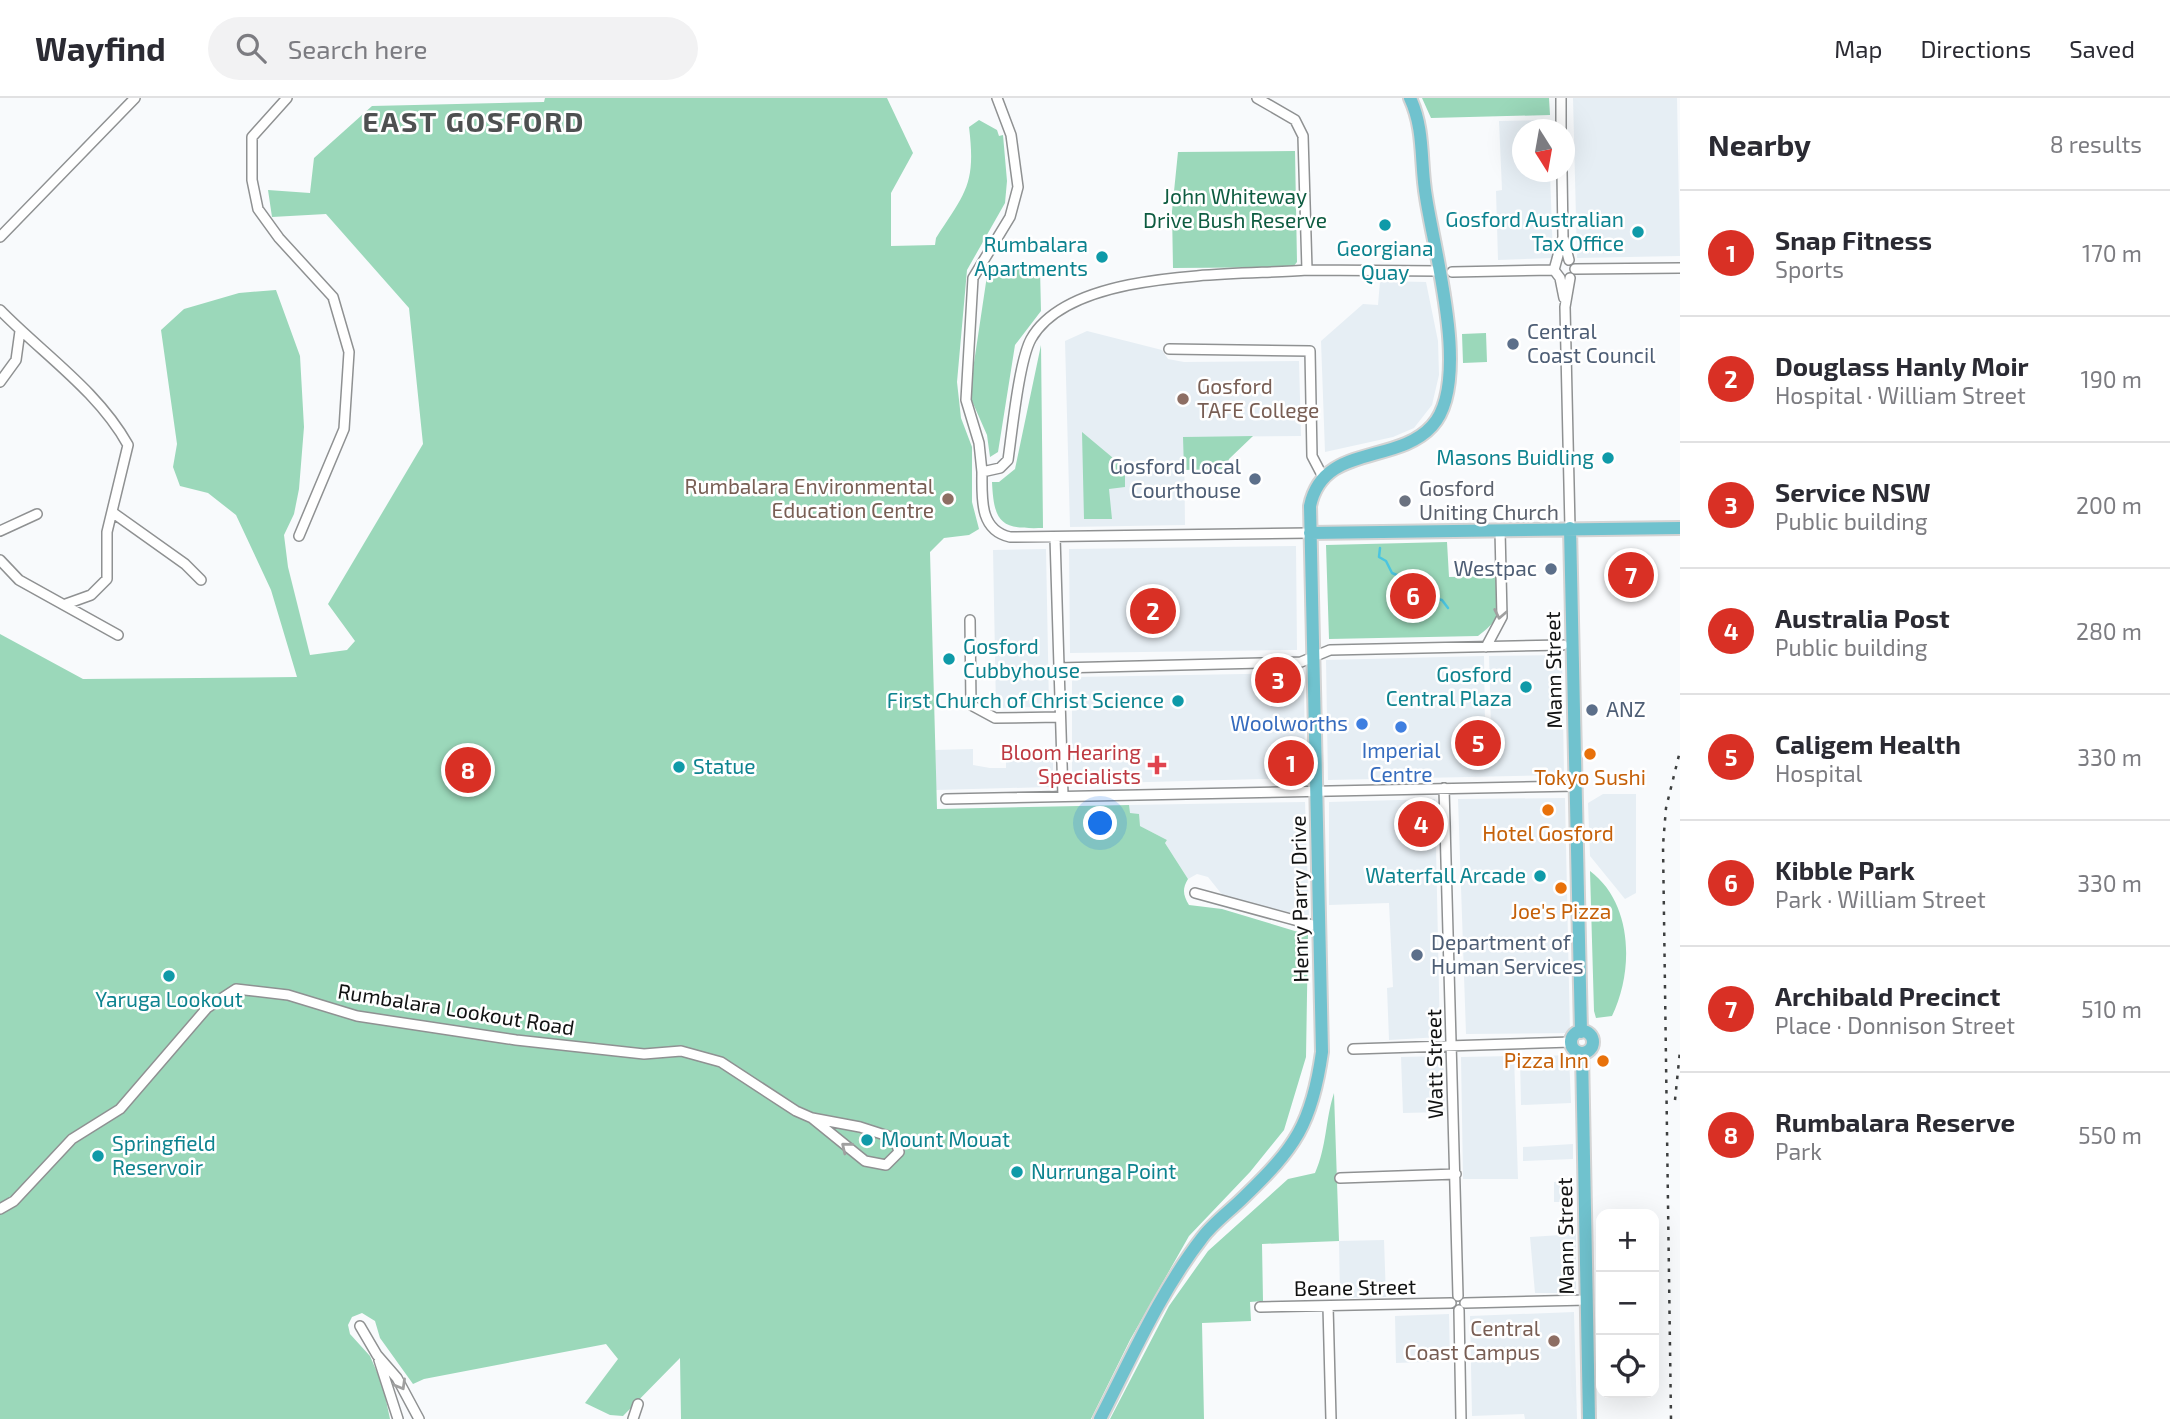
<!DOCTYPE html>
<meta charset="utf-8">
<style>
:root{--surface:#fff;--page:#f2f2f3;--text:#2b2b33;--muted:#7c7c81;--line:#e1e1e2;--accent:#d93025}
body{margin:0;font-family:"Exo 2",sans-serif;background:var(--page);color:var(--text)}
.controls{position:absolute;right:21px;bottom:21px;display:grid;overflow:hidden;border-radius:14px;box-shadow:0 7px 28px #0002}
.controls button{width:63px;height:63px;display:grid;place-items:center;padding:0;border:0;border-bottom:2px solid var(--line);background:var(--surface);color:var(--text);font:35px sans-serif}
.compass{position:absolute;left:1512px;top:21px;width:63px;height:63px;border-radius:50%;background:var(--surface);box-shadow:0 7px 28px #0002;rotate:169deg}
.you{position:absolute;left:1101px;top:726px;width:24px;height:24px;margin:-18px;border:5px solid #fff;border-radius:50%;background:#1a73e8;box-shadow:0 0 0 10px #1a73e833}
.badge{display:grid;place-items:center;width:46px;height:46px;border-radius:50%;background:var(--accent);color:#fff;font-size:23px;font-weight:700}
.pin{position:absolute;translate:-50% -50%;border:4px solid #fff;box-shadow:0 2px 7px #0006}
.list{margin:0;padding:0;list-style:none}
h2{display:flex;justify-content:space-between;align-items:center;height:91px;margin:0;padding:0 28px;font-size:30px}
h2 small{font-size:23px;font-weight:400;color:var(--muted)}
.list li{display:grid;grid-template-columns:46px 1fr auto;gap:21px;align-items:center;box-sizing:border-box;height:126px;padding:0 28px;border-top:2px solid var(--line)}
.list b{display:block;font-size:26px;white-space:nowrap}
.list p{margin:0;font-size:23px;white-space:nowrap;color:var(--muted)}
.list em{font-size:23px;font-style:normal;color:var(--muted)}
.icon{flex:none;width:38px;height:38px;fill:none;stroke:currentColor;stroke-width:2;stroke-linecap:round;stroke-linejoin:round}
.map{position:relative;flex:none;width:1680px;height:1321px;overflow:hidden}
header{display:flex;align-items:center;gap:42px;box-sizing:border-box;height:98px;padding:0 35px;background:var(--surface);border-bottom:2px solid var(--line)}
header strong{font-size:33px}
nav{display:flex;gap:38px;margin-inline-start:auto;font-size:24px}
.search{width:490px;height:63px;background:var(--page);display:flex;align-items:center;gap:18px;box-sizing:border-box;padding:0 24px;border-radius:38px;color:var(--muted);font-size:26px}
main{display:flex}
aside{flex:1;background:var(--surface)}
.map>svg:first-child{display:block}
.built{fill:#e6eef4}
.green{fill:#9bd8ba}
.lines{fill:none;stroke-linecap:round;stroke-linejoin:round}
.stream{stroke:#4bc5e0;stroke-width:2.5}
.minor-casing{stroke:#8f9192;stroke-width:12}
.major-casing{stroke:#d4d4d4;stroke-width:16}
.minor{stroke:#fff;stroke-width:9}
.major{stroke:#70c2ce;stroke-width:12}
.rail{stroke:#3d3f3f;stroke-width:2.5;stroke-dasharray:3.5 7;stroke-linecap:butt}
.oneway{stroke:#a0a0a0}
.culture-dot{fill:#0f9aa8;stroke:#fff;stroke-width:2.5}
.service-dot{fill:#5c6f8a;stroke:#fff;stroke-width:2.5}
.education-dot{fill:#8d6e63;stroke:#fff;stroke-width:2.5}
.worship-dot{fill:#6b7280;stroke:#fff;stroke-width:2.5}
.shop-dot{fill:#3f7fe0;stroke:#fff;stroke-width:2.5}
.food-dot{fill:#e8710a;stroke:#fff;stroke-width:2.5}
.health-dot{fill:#e0444e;stroke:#fff;stroke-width:2.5}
.labels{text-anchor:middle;stroke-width:5;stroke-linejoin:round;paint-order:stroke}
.park-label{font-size:21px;fill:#0e5c41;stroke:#fff}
.culture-label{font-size:21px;fill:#0d838f;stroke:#fff;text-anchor:end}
.service-label{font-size:21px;fill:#4e5e75;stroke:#fff;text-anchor:start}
.education-label{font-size:21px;fill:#785e54;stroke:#fff;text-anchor:end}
.worship-label{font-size:21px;fill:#5b616d;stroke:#fff;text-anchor:start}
.street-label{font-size:21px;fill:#111212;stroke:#fff}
.shop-label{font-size:21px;fill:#366cbe;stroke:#fff;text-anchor:end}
.health-label{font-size:21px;fill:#be3a42;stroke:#fff;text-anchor:end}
.food-label{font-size:21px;fill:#c56008;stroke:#fff}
.district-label{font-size:28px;font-weight:bold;letter-spacing:2px;fill:#4e5051;stroke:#fff}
</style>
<header>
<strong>Wayfind</strong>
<div class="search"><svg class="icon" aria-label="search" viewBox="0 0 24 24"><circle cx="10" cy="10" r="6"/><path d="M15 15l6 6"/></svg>Search here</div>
<nav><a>Map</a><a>Directions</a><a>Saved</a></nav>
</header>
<main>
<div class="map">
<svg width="1680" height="1321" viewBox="0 0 1680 1321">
<rect width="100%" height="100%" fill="#f8fafc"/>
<!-- built -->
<path class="built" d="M1573 0H1677L1680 158 1577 160Z
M1549 22V31L1522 32V74H1550L1553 160 1498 162 1496 93 1502 92 1499 23Z
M1380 183 1426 184 1438 243 1439 277 1432 307 1414 330 1393 339 1325 354 1321 243 1363 206 1378 207Z
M1087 233 1162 252 1168 261 1184 264 1299 263 1301 338 1184 339 1185 427 1070 429 1065 243Z
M1296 448 1297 552 1070 555 1069 451Z
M1046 451 1049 609 996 610 993 452Z
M1562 557 1564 677 1328 682 1326 562 1484 558 1485 629H1491L1489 558Z
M1301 575 1304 578 1305 680 1072 686V583L1075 579Z
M973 651V667L990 670H1006V657L1053 656V686L1049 689 936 692 935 652Z
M1603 696H1636V795L1625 801 1590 758 1588 705Z
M1565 700 1570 935 1466 936 1458 701Z
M1435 701 1440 939 1389 942 1387 890 1393 889 1389 805 1329 807V704Z
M1305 704 1309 819 1224 799 1208 779 1197 776 1188 781 1165 745 1167 742 1140 728 1129 715V707Z
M1569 957 1571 1005 1521 1007 1520 959Z
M1443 958 1445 1014 1403 1015 1401 959Z
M1514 958 1518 1081H1463L1461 959Z
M1573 1046V1061L1523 1063V1049Z
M1574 1082V1104H1554V1084Z
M1576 1136V1195H1535L1530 1139Z
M1384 1142 1386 1199 1340 1200 1339 1143Z
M1574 1214 1577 1321H1525L1524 1316 1472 1318 1470 1218Z
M1449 1216 1450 1263 1396 1265 1395 1218Z"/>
<!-- green -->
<path class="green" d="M545 0H887L913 55 891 95V148L935 147 936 140C966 94 976 86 969 29L979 22 997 32 999 38 1003 37 1007 83 1005 105 967 172 957 284 961 320 972 349V404L979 431 969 437 944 440 930 454 937 711 1129 707 1130 715 1139 716 1140 728 1167 742 1165 745 1188 781C1182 791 1183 797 1189 807L1222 811 1308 837 1306 959 1284 1032 1250 1074 1189 1138 1130 1242 1091 1321H681L680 1260 623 1318 610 1317 585 1305 618 1261 606 1246 424 1281 413 1286 380 1240 375 1223 362 1215 352 1219 348 1227 350 1236 370 1258 383 1288 390 1321H0V536L83 581 297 579 271 492 236 417 208 395 180 388 173 369 177 346 161 232 184 211 239 195 276 192 300 258 304 329 299 391 294 416 284 437 288 469 310 557 347 552 355 543 328 506 423 346 409 210 326 116 272 119 268 92 310 95 314 60 372 8 544 4Z
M1422 0H1549L1550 17 1431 20Z
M1295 53 1297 164 1293 169 1173 170 1172 113 1178 54Z
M988 171H1040L1041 213 1015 247 998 354 990 359 987 337 972 303V278Z
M1486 235 1487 264 1463 265 1462 236Z
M1041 247 1043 430C1002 431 994 427 992 384H999L1015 371Z
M1082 334 1125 370V389L1109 391 1112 421H1084Z
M1253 338 1229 361 1226 371 1184 372 1183 339Z
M1447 444 1449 479 1498 478C1500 510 1506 517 1478 538L1329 541 1326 447Z
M1590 773C1633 805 1634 873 1612 918L1596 920 1594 913Z
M1334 995 1339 1143 1262 1146 1263 1203 1250 1204 1251 1223 1202 1225 1204 1321H1110L1169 1208 1208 1153 1288 1081 1315 1075C1327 1048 1325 1023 1334 995Z"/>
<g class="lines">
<!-- stream -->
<path class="stream" d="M1380 450 1379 459 1386 463 1392 475 1414 484 1420 492
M1428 499 1442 502 1448 510"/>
<!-- minor casing -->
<g class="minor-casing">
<path id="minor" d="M287 0 252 39V82L258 111 279 140 333 199 349 254 344 331 299 438
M997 0 1011 37 1018 89 1010 119 973 180 966 302 979 345 982 374 1000 370 1008 362C1012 334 1019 263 1031 241 1071 170 1235 178 1307 172L1303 38 1295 22 1257 0
M1561 0V32
M1562 74 1563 139 1569 162
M0 139 135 0
M1575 171 1680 170
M1307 172 1440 173
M1554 172 1560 180 1564 200
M1554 172 1563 139
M1452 174 1554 172
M1570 180 1565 209 1570 430
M0 212C43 256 98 293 128 347L107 434V481L91 497 66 506
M1169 251 1310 253 1312 358 1323 379
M0 284 16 262 20 233
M982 374C982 400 979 432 1010 439L1310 435
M112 414 185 466 201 482
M0 433 37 416
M1055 439 1063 698
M0 462 19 482 118 537
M970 522 971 607 995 620 1060 619
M1486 549 1502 519 1500 432
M1058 570 1301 564 1330 552 1563 547
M1444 690 1458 1198
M946 701 1576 688
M1195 795 1320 829
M1353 951 1571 944
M1340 1080 1456 1076
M0 1111 14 1103 72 1041 120 1011 207 910 236 891 288 897 357 918 516 942 644 956 681 953 721 964 796 1013 812 1020 865 1063 886 1067 899 1054 895 1041 891 1039 860 1029 812 1020
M1465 1205 1587 1202
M1328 1208 1331 1321
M1260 1209 1451 1205
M1459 1212 1461 1321
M360 1228 377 1257 397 1280 419 1321
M379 1262 398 1321
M633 1321 638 1306"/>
</g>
<!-- major casing -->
<g class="major-casing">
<path id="major" d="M1570 430 1581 934
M1310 435 1680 430
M1571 944a11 11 0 1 1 22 0a11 11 0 1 1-22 0Z
M1582 955 1589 1321
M1100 1321C1131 1261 1160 1194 1202 1140 1213 1125 1230 1113 1244 1099 1295 1050 1312 1026 1322 954L1310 408C1323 345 1397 367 1432 328 1472 285 1434 153 1426 99 1420 65 1425 32 1410 0"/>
</g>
<!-- minor -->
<use href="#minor" class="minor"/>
<!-- major -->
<use href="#major" class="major"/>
<!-- rail -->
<path class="rail" d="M1675 1002 1680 953
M1671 1321 1663 747 1666 710 1680 653"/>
</g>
<!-- one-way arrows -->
<defs><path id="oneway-chevron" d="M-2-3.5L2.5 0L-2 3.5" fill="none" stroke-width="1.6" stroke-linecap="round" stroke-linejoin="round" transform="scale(1.75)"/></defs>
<g class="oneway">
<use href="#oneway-chevron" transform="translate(1500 516) rotate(101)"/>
<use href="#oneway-chevron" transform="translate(846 1049) rotate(-141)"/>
<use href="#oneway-chevron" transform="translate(401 1287) rotate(60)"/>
</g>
<!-- markers -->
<g class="culture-dot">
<circle cx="1385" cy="127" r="7"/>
<circle cx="1638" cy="134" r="7"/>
<circle cx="1102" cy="159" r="7"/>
<circle cx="1608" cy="360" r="7"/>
<circle cx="949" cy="561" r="7"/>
<circle cx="1526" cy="589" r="7"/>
<circle cx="1178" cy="603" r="7"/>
<circle cx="679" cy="669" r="7"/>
<circle cx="1540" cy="778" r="7"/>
<circle cx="169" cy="878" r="7"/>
<circle cx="867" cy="1042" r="7"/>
<circle cx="98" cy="1058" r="7"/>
<circle cx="1017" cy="1074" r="7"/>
</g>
<g class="service-dot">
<circle cx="1513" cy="246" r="7"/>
<circle cx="1255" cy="381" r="7"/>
<circle cx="1551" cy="471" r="7"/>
<circle cx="1592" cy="612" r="7"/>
<circle cx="1417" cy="857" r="7"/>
</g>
<g class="education-dot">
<circle cx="1183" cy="301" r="7"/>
<circle cx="948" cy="401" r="7"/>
<circle cx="1554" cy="1243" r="7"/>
</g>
<circle class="worship-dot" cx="1405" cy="403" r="7"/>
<g class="shop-dot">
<circle cx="1362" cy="626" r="7"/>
<circle cx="1401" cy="629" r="7"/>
</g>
<g class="food-dot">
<circle cx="1590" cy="656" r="7"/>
<circle cx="1548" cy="712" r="7"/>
<circle cx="1561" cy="790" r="7"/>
<circle cx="1603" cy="963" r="7"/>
</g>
<path class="health-dot" d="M1153.5 656.5h7v7h7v7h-7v7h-7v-7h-7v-7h7z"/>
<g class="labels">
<!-- park labels -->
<g class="park-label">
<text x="1235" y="106">John Whiteway<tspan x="1235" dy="24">Drive Bush Reserve</tspan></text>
</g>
<!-- culture labels -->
<g class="culture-label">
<text x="1624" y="129">Gosford Australian<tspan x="1624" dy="24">Tax Office</tspan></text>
<text x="1088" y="154">Rumbalara<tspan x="1088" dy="24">Apartments</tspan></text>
<text x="1385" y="158" text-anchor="middle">Georgiana<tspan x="1385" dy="24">Quay</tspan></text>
<text x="1594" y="367">Masons Buidling</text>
<text x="963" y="556" text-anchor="start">Gosford<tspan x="963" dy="24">Cubbyhouse</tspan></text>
<text x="1512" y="584">Gosford<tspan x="1512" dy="24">Central Plaza</tspan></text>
<text x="1164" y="610">First Church of Christ Science</text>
<text x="693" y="676" text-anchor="start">Statue</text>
<text x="1526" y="785">Waterfall Arcade</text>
<text x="169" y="909" text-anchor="middle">Yaruga Lookout</text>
<text x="881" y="1049" text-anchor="start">Mount Mouat</text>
<text x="112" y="1053" text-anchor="start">Springfield<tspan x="112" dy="24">Reservoir</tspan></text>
<text x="1031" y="1081" text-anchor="start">Nurrunga Point</text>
</g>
<!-- service labels -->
<g class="service-label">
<text x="1527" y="241">Central<tspan x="1527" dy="24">Coast Council</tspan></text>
<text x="1241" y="376" text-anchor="end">Gosford Local<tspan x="1241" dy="24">Courthouse</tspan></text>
<text x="1537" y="478" text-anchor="end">Westpac</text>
<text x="1606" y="619">ANZ</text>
<text x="1431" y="852">Department of<tspan x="1431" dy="24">Human Services</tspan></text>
</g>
<!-- education labels -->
<g class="education-label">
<text x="1197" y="296" text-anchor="start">Gosford<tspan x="1197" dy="24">TAFE College</tspan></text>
<text x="934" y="396">Rumbalara Environmental<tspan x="934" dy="24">Education Centre</tspan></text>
<text x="1540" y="1238">Central<tspan x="1540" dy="24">Coast Campus</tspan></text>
</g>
<!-- worship labels -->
<g class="worship-label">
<text x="1419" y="398">Gosford<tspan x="1419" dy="24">Uniting Church</tspan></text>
</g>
<!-- street labels -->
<g class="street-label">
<text transform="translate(1554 572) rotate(-91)" y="7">Mann Street</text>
<text transform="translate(1300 801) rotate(-91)" y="7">Henry Parry Drive</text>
<text transform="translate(456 912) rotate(9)" y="7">Rumbalara Lookout Road</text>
<text transform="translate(1435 966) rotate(-91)" y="7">Watt Street</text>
<text transform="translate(1566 1138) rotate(-91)" y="7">Mann Street</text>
<text transform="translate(1355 1190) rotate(-1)" y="7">Beane Street</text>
</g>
<!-- shop labels -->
<g class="shop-label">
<text x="1348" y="633">Woolworths</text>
<text x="1401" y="660" text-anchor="middle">Imperial<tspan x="1401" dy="24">Centre</tspan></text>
</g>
<!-- health labels -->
<g class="health-label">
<text x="1141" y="662">Bloom Hearing<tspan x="1141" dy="24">Specialists</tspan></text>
</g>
<!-- food labels -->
<g class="food-label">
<text x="1590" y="687">Tokyo Sushi</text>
<text x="1548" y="743">Hotel Gosford</text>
<text x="1561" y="821">Joe's Pizza</text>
<text x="1589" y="970" text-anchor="end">Pizza Inn</text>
</g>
<!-- district labels -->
<g class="district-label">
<text x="474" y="34">EAST GOSFORD</text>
</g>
</g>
</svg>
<div class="controls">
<button>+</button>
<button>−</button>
<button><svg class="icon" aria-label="locate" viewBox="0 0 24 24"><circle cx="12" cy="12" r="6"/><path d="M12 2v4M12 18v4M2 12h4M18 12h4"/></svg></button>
</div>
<svg class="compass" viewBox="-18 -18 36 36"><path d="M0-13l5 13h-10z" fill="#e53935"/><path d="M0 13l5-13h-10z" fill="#7c7c81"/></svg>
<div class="you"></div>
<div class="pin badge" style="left:1291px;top:665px">1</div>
<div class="pin badge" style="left:1153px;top:513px">2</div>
<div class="pin badge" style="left:1278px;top:582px">3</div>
<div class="pin badge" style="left:1421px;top:726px">4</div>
<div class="pin badge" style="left:1478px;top:645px">5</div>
<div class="pin badge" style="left:1413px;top:498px">6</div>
<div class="pin badge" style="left:1631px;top:477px">7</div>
<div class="pin badge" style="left:468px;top:672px">8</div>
</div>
<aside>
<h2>Nearby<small>8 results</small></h2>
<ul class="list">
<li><span class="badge">1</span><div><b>Snap Fitness</b><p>Sports</p></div><em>170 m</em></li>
<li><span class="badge">2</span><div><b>Douglass Hanly Moir</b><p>Hospital · William Street</p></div><em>190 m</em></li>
<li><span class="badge">3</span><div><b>Service NSW</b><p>Public building</p></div><em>200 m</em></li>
<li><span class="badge">4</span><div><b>Australia Post</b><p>Public building</p></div><em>280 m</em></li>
<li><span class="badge">5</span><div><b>Caligem Health</b><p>Hospital</p></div><em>330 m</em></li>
<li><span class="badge">6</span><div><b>Kibble Park</b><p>Park · William Street</p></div><em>330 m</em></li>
<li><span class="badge">7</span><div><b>Archibald Precinct</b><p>Place · Donnison Street</p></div><em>510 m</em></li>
<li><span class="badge">8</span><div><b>Rumbalara Reserve</b><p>Park</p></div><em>550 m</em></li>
</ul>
</aside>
</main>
